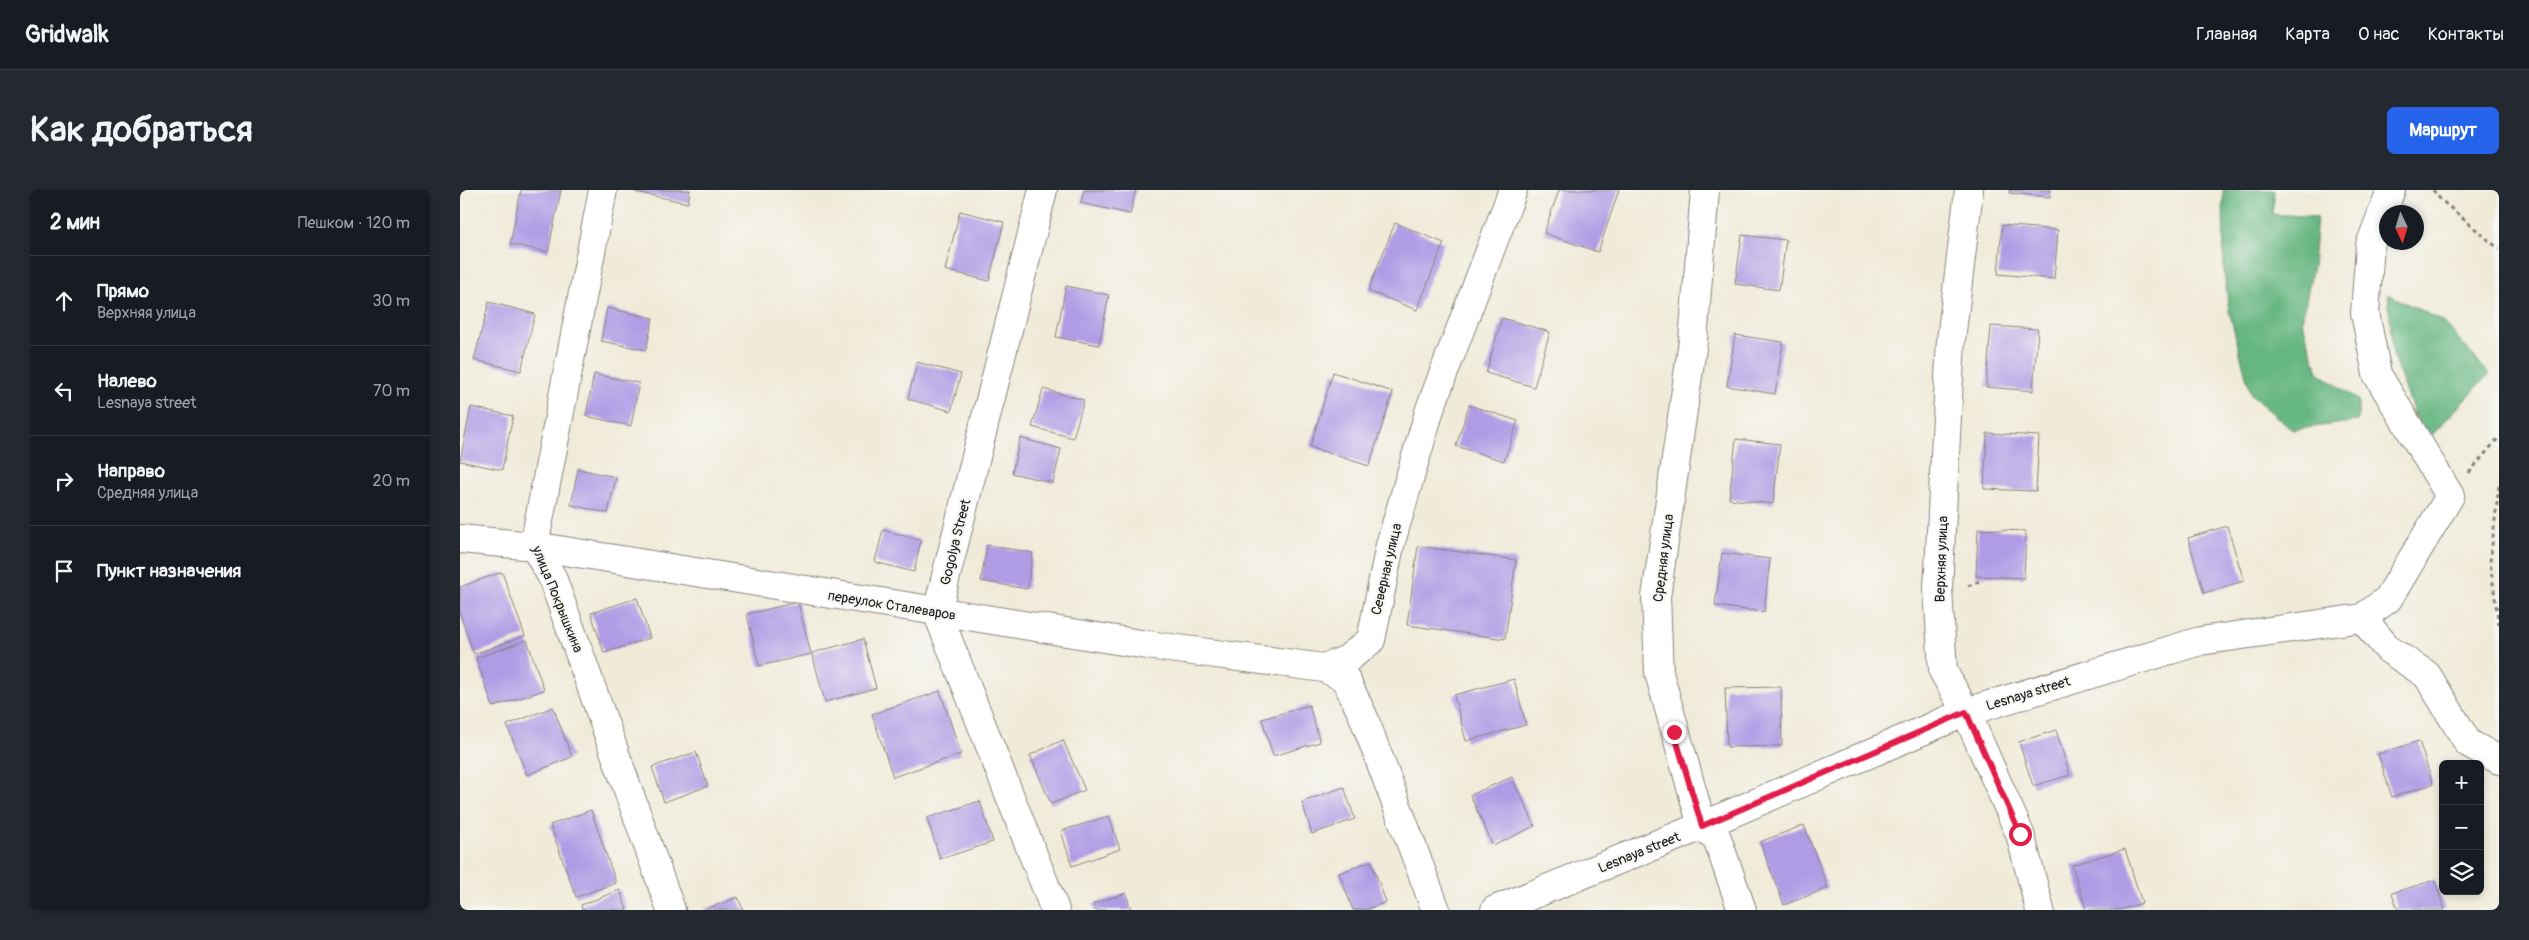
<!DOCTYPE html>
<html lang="ru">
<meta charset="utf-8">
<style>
:root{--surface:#171b24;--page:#242831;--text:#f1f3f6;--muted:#9ea1a6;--line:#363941;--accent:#2563eb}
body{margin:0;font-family:Pangolin,sans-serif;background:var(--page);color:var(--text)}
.controls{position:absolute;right:15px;bottom:15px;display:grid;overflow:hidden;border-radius:8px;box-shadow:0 2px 8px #0003}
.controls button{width:45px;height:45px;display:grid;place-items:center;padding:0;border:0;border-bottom:1px solid var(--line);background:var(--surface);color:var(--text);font:25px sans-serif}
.compass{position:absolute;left:1919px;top:15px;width:45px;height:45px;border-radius:50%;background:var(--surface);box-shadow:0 2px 8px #0003;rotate:176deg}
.stop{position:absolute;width:15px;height:15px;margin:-11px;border:4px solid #e11d48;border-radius:50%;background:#fff}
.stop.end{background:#e11d48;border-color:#fff;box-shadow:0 1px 5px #0008}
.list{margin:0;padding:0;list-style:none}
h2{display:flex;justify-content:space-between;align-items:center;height:65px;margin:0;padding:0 20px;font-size:21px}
h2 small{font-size:16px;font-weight:400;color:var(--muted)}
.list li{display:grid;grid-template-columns:32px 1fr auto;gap:15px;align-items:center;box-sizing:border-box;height:90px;padding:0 20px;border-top:1px solid var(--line)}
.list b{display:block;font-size:19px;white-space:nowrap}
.list p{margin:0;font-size:16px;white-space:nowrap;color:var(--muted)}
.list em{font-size:16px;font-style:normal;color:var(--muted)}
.icon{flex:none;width:28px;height:28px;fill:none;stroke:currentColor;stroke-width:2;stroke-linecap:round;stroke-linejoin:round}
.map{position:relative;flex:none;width:2039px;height:720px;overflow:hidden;border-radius:8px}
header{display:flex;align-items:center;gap:30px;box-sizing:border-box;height:70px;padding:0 25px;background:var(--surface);border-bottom:1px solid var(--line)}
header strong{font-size:24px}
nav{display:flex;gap:28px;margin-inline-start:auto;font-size:18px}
.intro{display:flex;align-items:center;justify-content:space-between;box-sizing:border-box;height:120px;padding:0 30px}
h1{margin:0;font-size:35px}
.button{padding:12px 22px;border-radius:8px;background:var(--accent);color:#fff;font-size:18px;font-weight:700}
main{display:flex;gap:30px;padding:0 30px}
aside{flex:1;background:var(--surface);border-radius:8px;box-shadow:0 2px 8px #0003}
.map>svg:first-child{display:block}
.forest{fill:#66b680;stroke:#41694e}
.building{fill:#ae9ce5}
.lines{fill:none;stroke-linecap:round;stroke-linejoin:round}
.minor-casing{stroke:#86847a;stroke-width:30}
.path{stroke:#86847a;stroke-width:3;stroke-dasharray:4 4;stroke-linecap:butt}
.minor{stroke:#fff;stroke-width:28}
.route{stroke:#e11d48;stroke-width:6}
.labels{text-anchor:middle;stroke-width:4;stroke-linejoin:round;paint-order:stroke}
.street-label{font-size:14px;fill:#1c1c1c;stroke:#f6f6f2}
</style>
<header>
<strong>Gridwalk</strong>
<nav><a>Главная</a><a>Карта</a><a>О нас</a><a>Контакты</a></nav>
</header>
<div class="intro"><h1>Как добраться</h1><a class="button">Маршрут</a></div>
<main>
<aside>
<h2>2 мин<small>Пешком · 120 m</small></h2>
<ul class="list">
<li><svg class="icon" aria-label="ahead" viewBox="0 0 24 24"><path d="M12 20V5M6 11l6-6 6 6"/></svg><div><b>Прямо</b><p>Верхняя улица</p></div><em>30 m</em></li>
<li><svg class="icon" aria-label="left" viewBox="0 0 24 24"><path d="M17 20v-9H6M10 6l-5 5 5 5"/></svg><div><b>Налево</b><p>Lesnaya street</p></div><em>70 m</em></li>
<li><svg class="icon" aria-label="right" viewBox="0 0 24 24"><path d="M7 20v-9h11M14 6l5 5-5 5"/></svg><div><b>Направо</b><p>Средняя улица</p></div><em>20 m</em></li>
<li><svg class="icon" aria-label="arrive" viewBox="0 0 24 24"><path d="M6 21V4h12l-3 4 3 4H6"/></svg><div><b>Пункт назначения</b></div></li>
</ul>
</aside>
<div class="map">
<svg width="2039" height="720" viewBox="0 0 2039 720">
<rect width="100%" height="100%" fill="#f6f6f2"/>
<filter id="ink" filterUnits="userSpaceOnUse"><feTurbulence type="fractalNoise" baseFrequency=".02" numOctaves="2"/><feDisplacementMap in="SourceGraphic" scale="10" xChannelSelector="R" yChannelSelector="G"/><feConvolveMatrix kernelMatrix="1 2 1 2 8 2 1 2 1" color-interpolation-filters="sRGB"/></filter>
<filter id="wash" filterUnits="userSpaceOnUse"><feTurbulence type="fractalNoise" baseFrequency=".0096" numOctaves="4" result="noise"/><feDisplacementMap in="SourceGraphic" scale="20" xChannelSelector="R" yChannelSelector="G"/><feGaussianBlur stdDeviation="1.12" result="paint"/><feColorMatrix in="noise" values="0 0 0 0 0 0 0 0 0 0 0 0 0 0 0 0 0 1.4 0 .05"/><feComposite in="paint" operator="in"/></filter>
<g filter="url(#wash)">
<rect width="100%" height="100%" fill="#f0ebd9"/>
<!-- forest -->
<path class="forest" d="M1763 0H1815L1812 24 1857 27 1853 76 1842 131 1858 182 1898 210V231L1832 240 1791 205 1769 121 1764 82Z
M1928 104 1984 132 2029 184 1972 245 1957 230 1933 166Z"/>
<g id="blocks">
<!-- building -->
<path class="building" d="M61 0H101L88 62 50 54Z
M175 0H230L228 13 175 2Z
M624 0H676L670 24 621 13Z
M1099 0H1159L1138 62 1084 43Z
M1550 0H1591L1590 7 1549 3Z
M500 21 544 32 529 91 485 80Z
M935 33 984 53 957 120 908 101Z
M1542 35 1598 40 1594 89 1538 84Z
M1282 45 1326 50 1319 100 1275 94Z
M606 96 649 105 639 155 596 147Z
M29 112 75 124 61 181 14 170Z
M147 118 193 128 186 160 141 151Z
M1042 128 1090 142 1074 197 1026 183Z
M1531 136 1578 139 1573 201 1526 197Z
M1275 145 1323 152 1315 204 1267 196Z
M457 172 501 184 491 221 448 209Z
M873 182 933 202 909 276 850 257Z
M134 184 179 193 171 236 126 226Z
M583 199 624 210 613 248 572 237Z
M1009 215 1058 231 1044 271 996 256Z
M11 217 53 226 42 280 0 271Z
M1527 243 1579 246 1576 301 1524 299Z
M560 248 601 259 593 293 552 283Z
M1276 249 1320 254 1313 314 1269 309Z
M118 279 156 287 148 323 111 315Z
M1767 336 1784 391 1744 403 1728 348Z
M1518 339 1566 341 1564 388 1516 386Z
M423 340 461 350 454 382 415 372Z
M527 355 573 363 567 399 521 391Z
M958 356 1056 370 1045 449 947 435Z
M1262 363 1310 369 1304 422 1255 416Z
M42 382 65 446 14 464 0 424V397Z
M177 408 190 448 144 463 131 423Z
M338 412 351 464 299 476 287 424Z
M403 449 416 498 365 512 352 463Z
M67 450 84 500 33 517 16 468Z
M1054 489 1066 535 1006 551 994 505Z
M1321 497 1322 556 1267 557 1265 498Z
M480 501 501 564 433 587 412 524Z
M849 515 860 552 813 566 802 529Z
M93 517 112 567 67 585 47 535Z
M1596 540 1610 585 1573 596 1559 552Z
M603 550 625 600 591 614 570 565Z
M1959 551 1973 594 1932 607 1918 564Z
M236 562 248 596 204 612 192 577Z
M1052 587 1075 636 1033 656 1010 605Z
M884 597 895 629 852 644 842 612Z
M520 611 533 652 480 669 467 628Z
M131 620 156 693 116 707 90 635Z
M649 626 660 659 612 676 601 641Z
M1344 635 1368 698 1324 715 1300 652Z
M1665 659 1682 713 1659 720H1626L1612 675Z
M911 671 926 712 905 720H893L879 683Z
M1975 690 1985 720H1938L1932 703Z
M160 700 167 720H122L121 715Z
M666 703 671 720H635L633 714Z
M278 707 283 720H243Z"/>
</g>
</g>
<g filter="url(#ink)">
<use href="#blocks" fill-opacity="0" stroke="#86847a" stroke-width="1"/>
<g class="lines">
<!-- minor casing -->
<g class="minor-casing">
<path id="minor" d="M143 0 74 356 92 387 211 720
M583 0 477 422 595 720
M1245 0 1233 151 1196 407 1199 483 1242 636 1257 648 1282 720
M1509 0 1491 150 1478 399 1483 481 1506 522 1560 644 1580 720
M0 349 74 356 687 455 864 478
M1902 428 1928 409 1990 306 1917 184 1905 123 1910 55 1931 0
M976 720 904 528 885 488 864 478 886 470 911 450 930 355 970 219 1053 0
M1035 720 1242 636 1506 522 1740 451 1902 428 1928 459 1967 485 2008 553 2039 570"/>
</g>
<!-- path -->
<path class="path" d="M1973 0 1980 9 2039 59
M2009 283 2039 247
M2039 296 2030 372 2039 436
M1508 396 1520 391"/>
<!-- minor -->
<use href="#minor" class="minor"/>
</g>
</g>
<g class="lines" filter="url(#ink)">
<!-- route -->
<path class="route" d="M1214 542 1242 636 1506 522 1560 644"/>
</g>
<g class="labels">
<!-- street labels -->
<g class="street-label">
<text transform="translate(495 352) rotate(-76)" y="5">Gogolya Street</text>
<text transform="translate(1203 368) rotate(-83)" y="5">Средняя улица</text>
<text transform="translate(1481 369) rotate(-88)" y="5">Верхняя улица</text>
<text transform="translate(926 379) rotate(-77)" y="5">Северная улица</text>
<text transform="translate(98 409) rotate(68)" y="5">улица Покрышкина</text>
<text transform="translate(432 415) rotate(9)" y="5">переулок Сталеваров</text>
<text transform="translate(1568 503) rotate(-17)" y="5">Lesnaya street</text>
<text transform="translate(1179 662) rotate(-22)" y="5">Lesnaya street</text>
</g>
</g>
</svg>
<div class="controls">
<button>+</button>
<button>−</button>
<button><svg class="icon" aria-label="layers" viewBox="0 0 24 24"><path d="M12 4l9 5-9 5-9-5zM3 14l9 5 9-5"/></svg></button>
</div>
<svg class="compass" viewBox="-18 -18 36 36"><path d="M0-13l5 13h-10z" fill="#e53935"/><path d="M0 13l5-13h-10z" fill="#9ea1a6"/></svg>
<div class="stop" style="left:1560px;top:644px"></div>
<div class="stop end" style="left:1214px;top:542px"></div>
</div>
</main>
